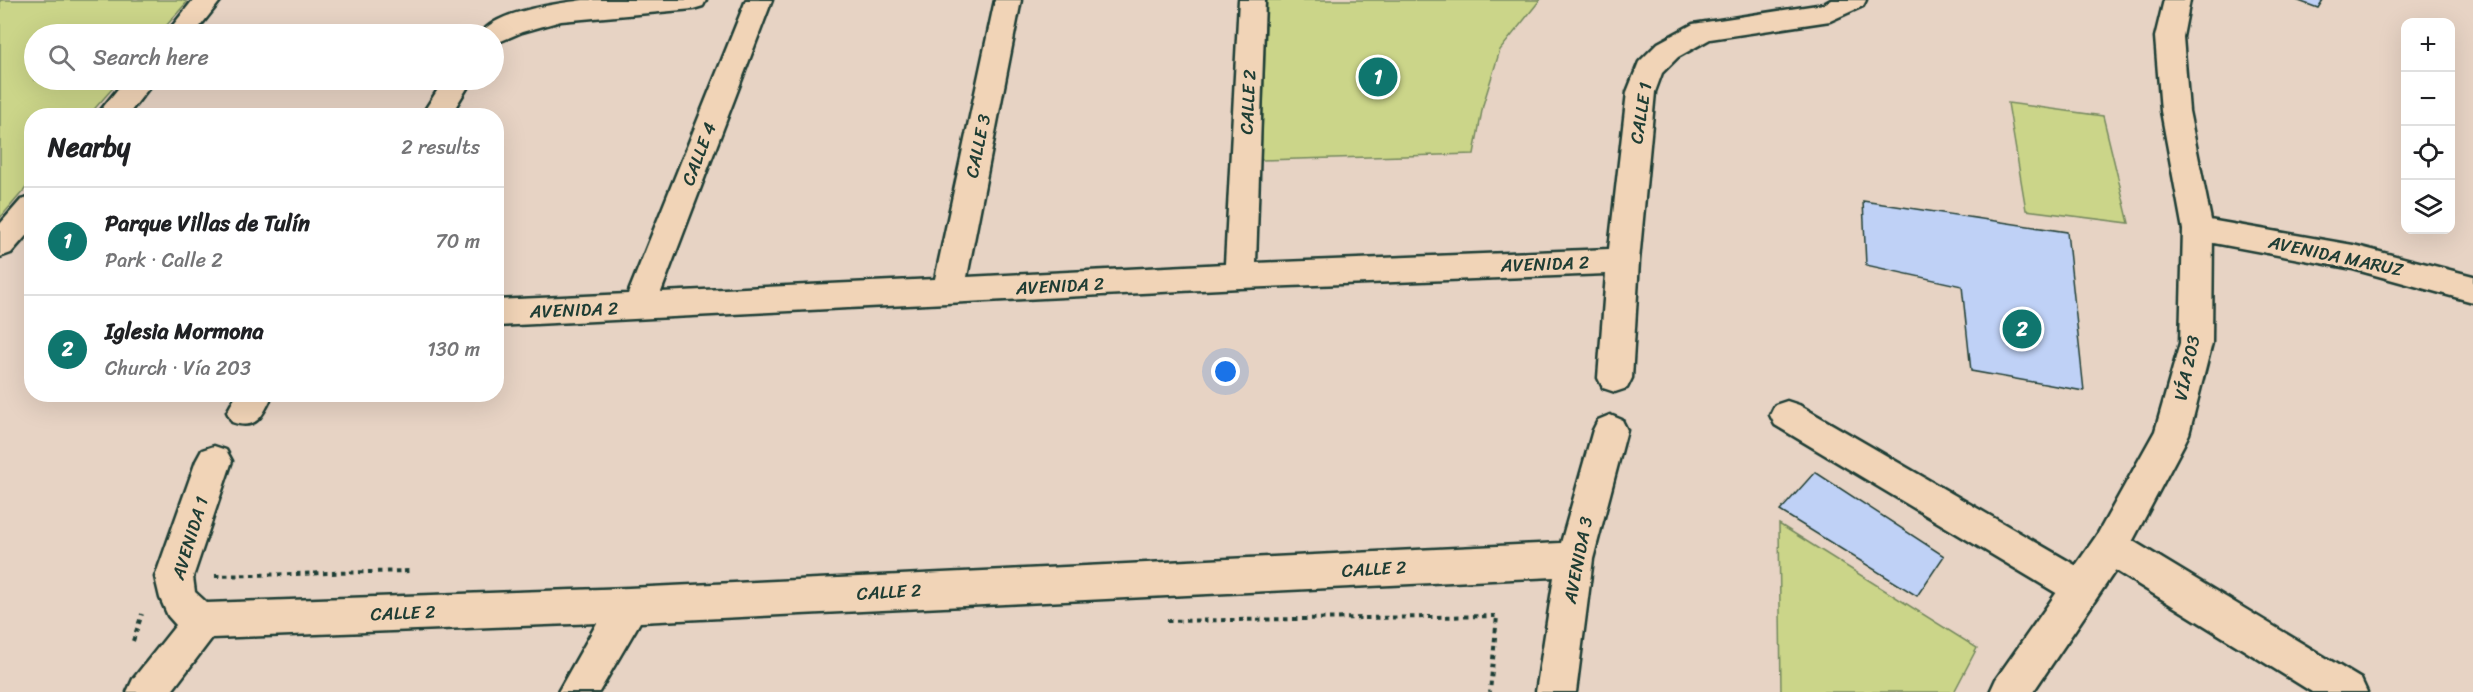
<!DOCTYPE html>
<meta charset="utf-8">
<style>
:root{--surface:#fff;--page:#f6f6f6;--text:#202124;--muted:#757577;--line:#e0e0e0;--accent:#0f766e}
body{margin:0;font-family:Sriracha,sans-serif;background:var(--page);color:var(--text)}
.controls{position:absolute;right:18px;top:18px;display:grid;overflow:hidden;border-radius:12px;box-shadow:0 6px 24px #0002}
.controls button{width:54px;height:54px;display:grid;place-items:center;padding:0;border:0;border-bottom:2px solid var(--line);background:var(--surface);color:var(--text);font:30px sans-serif}
.you{position:absolute;left:1226px;top:372px;width:21px;height:21px;margin:-15px;border:4px solid #fff;border-radius:50%;background:#1a73e8;box-shadow:0 0 0 9px #1a73e833}
.badge{display:grid;place-items:center;width:39px;height:39px;border-radius:50%;background:var(--accent);color:#fff;font-size:20px;font-weight:700}
.pin{position:absolute;translate:-50% -50%;border:3px solid #fff;box-shadow:0 2px 6px #0006}
.list{margin:0;padding:0;list-style:none}
h2{display:flex;justify-content:space-between;align-items:center;height:78px;margin:0;padding:0 24px;font-size:26px}
h2 small{font-size:20px;font-weight:400;color:var(--muted)}
.list li{display:grid;grid-template-columns:39px 1fr auto;gap:18px;align-items:center;box-sizing:border-box;height:108px;padding:0 24px;border-top:2px solid var(--line)}
.list b{display:block;font-size:22px;white-space:nowrap}
.list p{margin:0;font-size:20px;white-space:nowrap;color:var(--muted)}
.list em{font-size:20px;font-style:normal;color:var(--muted)}
.icon{flex:none;width:33px;height:33px;fill:none;stroke:currentColor;stroke-width:2;stroke-linecap:round;stroke-linejoin:round}
.map{position:relative;flex:none;width:2473px;height:692px;overflow:hidden}
.search{position:absolute;background:var(--surface);box-shadow:0 6px 24px #0002;left:24px;top:24px;width:480px;height:66px;display:flex;align-items:center;gap:15px;box-sizing:border-box;padding:0 21px;border-radius:33px;color:var(--muted);font-size:22px}
.panel{position:absolute;background:var(--surface);box-shadow:0 6px 24px #0002;left:24px;top:108px;width:480px;height:294px;border-radius:24px}
.map>svg:first-child{display:block}
.green{fill:#cbd589;stroke:#75895e;stroke-width:1.5}
.building{fill:#bfd1f6;stroke:#1f3d34;stroke-width:1.5}
.lines{fill:none;stroke-linecap:round;stroke-linejoin:round}
.minor-casing{stroke:#1f3d34;stroke-width:5}
.major-casing{stroke:#1f3d34;stroke-width:5}
.path{stroke:#1f3d34;stroke-width:4;stroke-dasharray:4.5 4.5;stroke-linecap:butt}
.minor{fill:#f1d4b7;fill-rule:evenodd}
.major{fill:#f1d4b7;fill-rule:evenodd}
.labels{text-anchor:middle;stroke-width:6;stroke-linejoin:round;paint-order:stroke}
.street-label{font-size:18px;fill:#1f3d34;stroke:#f1d4b7}
</style>
<div class="map">
<svg width="2473" height="692" viewBox="0 0 2473 692">
<rect width="100%" height="100%" fill="#e7d3c4"/>
<filter id="ink" filterUnits="userSpaceOnUse"><feTurbulence type="fractalNoise" baseFrequency=".0167" numOctaves="2"/><feDisplacementMap in="SourceGraphic" scale="12" xChannelSelector="R" yChannelSelector="G"/><feConvolveMatrix kernelMatrix="1 2 1 2 8 2 1 2 1" color-interpolation-filters="sRGB"/></filter>
<g filter="url(#ink)">
<!-- green -->
<path class="green" d="M0 0H181L187 2 159 34H34V80H120L89 115 32 116 31 182 0 218Z
M1267 0H1540L1500 50 1483 105 1474 154 1261 160Z
M2008 103 2103 116 2129 223 2026 210Z
M1779 524 1977 648 1954 692H1781Z"/>
<!-- building -->
<path class="building" d="M2296 0H2323L2318 8Z
M1863 201 2067 232 2084 391 1971 371 1962 286 1866 265Z
M1815 472 1944 556 1917 596 1780 511Z"/>
<g class="lines">
<!-- minor casing -->
<g class="minor-casing">
<path id="minor" d="M193 0H221L194 34H166Z
M583 0H706L703 6 693 9 561 21 522 32 494 44V34H481C495 11 557 4 583 0Z
M746 0H772L661 292 935 279 995 0H1021L967 277 1225 264 1239 0H1265L1256 263 1609 249 1627 92 1639 62 1658 43 1693 24 1824 4 1831 0H1866L1863 6 1830 21 1710 39 1678 57 1662 73 1655 92 1639 261 1632 378 1627 388 1615 392 1603 388 1598 378 1606 274 1240 288 496 326V300L628 294Z
M125 80H155L127 116H96Z
M444 80H472L450 116H421Z
M32 197V229L11 253 0 257V224L21 200Z
M2198 218 2353 245 2473 276V302L2353 269 2187 238 2183 230 2187 222Z
M237 394H273C263 415 257 431 232 422L227 412Z
M1787 401 1799 405 2094 576 2100 588 2094 600 2081 605 2068 600 1775 425 1770 415 1775 405Z
M1610 415 1622 420 1627 430 1593 559 1576 692H1536L1554 577 640 622 599 692H558L597 623 212 638 171 692H127L133 679 176 625 168 616 160 598 155 577 196 461 202 450 214 446 226 450 232 461 193 577 195 592 207 603 629 588 1561 543 1593 430 1598 420Z
M2110 531 2123 535 2361 679 2367 692H2312L2097 559 2092 547 2097 535Z"/>
</g>
<!-- major casing -->
<g class="major-casing">
<path id="major" d="M2164 0H2190L2183 37 2189 111 2213 230 2212 343 2189 434 2184 444 2123 559 2033 692H1990L1996 679 2097 535 2155 431 2180 343 2183 230 2161 111 2155 37Z"/>
</g>
<!-- path -->
<path class="path" d="M215 576 409 571
M1167 621 1497 616 1490 692
M133 641 142 614"/>
<!-- minor -->
<use href="#minor" class="minor"/>
<!-- major -->
<use href="#major" class="major"/>
</g>
</g>
<g class="labels">
<!-- street labels -->
<g class="street-label">
<text transform="translate(1248 102) rotate(-87)" y="6">CALLE 2</text>
<text transform="translate(1641 113) rotate(-81)" y="6">CALLE 1</text>
<text transform="translate(978 146) rotate(-78)" y="6">CALLE 3</text>
<text transform="translate(699 154) rotate(-69)" y="6">CALLE 4</text>
<text transform="translate(2336 256) rotate(12)" y="6">AVENIDA MARUZ</text>
<text transform="translate(1545 264) rotate(-2)" y="6">AVENIDA 2</text>
<text transform="translate(1060 286) rotate(-3)" y="6">AVENIDA 2</text>
<text transform="translate(574 310) rotate(-2)" y="6">AVENIDA 2</text>
<text transform="translate(2187 368) rotate(-78)" y="6">VÍA 203</text>
<text transform="translate(190 538) rotate(-73)" y="6">AVENIDA 1</text>
<text transform="translate(1578 560) rotate(-79)" y="6">AVENIDA 3</text>
<text transform="translate(1374 569) rotate(-3)" y="6">CALLE 2</text>
<text transform="translate(889 592) rotate(-3)" y="6">CALLE 2</text>
<text transform="translate(403 613) rotate(-2)" y="6">CALLE 2</text>
</g>
</g>
</svg>
<div class="controls">
<button>+</button>
<button>−</button>
<button><svg class="icon" aria-label="locate" viewBox="0 0 24 24"><circle cx="12" cy="12" r="6"/><path d="M12 2v4M12 18v4M2 12h4M18 12h4"/></svg></button>
<button><svg class="icon" aria-label="layers" viewBox="0 0 24 24"><path d="M12 4l9 5-9 5-9-5zM3 14l9 5 9-5"/></svg></button>
</div>
<div class="you"></div>
<div class="pin badge" style="left:1378px;top:77px">1</div>
<div class="pin badge" style="left:2022px;top:329px">2</div>
<div class="search"><svg class="icon" aria-label="search" viewBox="0 0 24 24"><circle cx="10" cy="10" r="6"/><path d="M15 15l6 6"/></svg>Search here</div>
<section class="panel">
<h2>Nearby<small>2 results</small></h2>
<ul class="list">
<li><span class="badge">1</span><div><b>Parque Villas de Tulín</b><p>Park · Calle 2</p></div><em>70 m</em></li>
<li><span class="badge">2</span><div><b>Iglesia Mormona</b><p>Church · Vía 203</p></div><em>130 m</em></li>
</ul>
</section>
</div>
